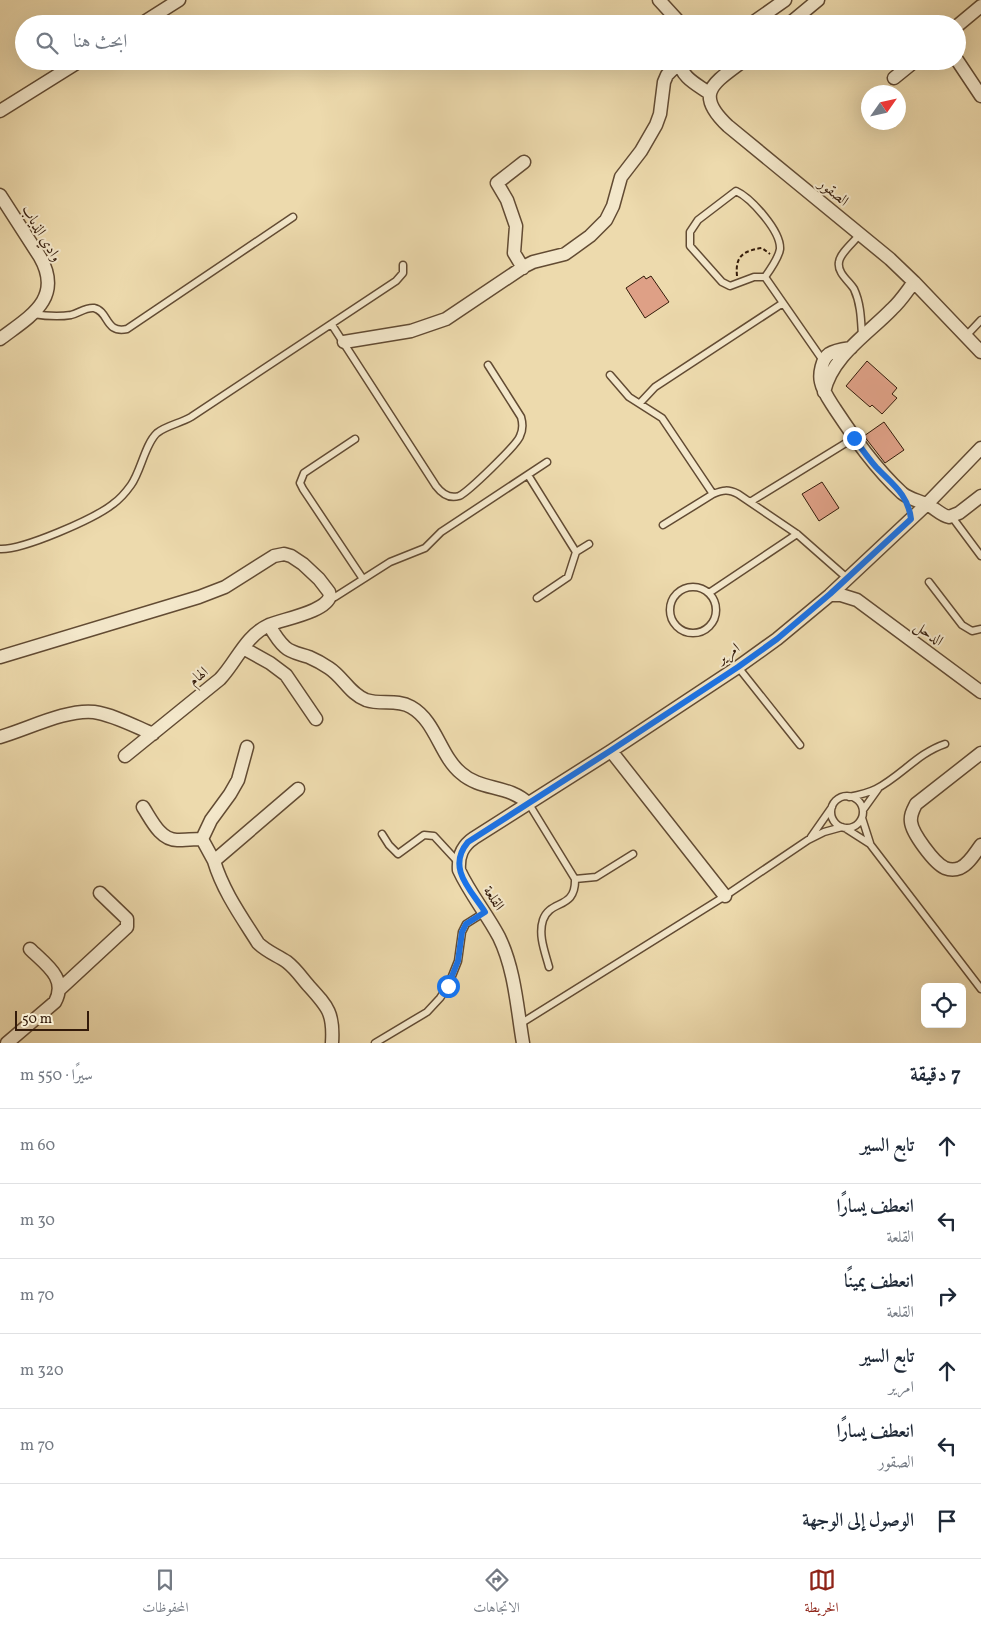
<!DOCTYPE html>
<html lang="ar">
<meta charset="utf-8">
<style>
:root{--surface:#fff;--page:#f2f2f3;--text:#1f2937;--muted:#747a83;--line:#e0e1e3;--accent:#8f2418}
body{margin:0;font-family:Vollkorn,Amiri,serif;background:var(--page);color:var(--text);direction:rtl}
.controls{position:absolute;right:15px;bottom:15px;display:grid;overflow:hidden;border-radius:8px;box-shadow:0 5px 20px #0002}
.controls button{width:45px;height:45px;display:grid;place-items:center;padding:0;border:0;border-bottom:1px solid var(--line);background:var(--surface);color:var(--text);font:25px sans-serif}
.compass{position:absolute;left:861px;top:85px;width:45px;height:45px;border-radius:50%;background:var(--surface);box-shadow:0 5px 20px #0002;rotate:56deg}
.scale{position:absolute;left:15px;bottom:12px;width:74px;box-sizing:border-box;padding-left:5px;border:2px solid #341b0a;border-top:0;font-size:14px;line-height:18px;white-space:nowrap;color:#341b0a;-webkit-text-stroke:4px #f3e7ca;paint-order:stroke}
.stop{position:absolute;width:15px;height:15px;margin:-11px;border:4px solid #1a73e8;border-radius:50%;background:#fff}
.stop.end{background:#1a73e8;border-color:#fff;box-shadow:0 1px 5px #0008}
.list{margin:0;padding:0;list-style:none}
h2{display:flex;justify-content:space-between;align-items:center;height:65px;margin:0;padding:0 20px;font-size:21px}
h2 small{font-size:16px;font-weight:400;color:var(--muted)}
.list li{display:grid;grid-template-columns:32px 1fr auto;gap:15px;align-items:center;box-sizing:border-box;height:75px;padding:0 20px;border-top:1px solid var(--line)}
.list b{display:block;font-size:19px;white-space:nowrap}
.list p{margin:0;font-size:16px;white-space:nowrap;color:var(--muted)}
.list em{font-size:16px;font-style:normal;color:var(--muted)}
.icon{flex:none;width:28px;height:28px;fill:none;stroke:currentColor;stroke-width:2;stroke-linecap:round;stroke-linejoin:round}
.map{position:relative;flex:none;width:981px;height:1043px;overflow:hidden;direction:ltr}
.search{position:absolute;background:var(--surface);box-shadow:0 5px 20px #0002;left:15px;right:15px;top:15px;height:55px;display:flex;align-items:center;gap:12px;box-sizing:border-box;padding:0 18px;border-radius:28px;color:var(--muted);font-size:19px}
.sheet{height:515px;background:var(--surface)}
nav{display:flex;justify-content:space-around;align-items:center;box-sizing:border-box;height:70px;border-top:1px solid var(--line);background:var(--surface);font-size:14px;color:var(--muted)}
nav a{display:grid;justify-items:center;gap:2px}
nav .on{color:var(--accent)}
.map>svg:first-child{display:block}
.building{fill:#dea086;stroke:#341b0a}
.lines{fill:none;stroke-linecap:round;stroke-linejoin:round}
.lane-casing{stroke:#624b33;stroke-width:9}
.street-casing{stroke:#624b33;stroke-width:15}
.path{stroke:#341b0a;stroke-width:2;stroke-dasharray:4 2.5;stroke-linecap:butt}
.lane{stroke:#f3e7ca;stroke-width:6}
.street{stroke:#f3e7ca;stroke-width:12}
.route{stroke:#1a73e8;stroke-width:6}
.labels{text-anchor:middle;stroke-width:4;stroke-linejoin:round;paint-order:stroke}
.street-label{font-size:15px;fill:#341b0a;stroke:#f3e7ca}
</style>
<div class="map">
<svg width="981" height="1043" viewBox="0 0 981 1043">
<rect width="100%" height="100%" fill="#eddaad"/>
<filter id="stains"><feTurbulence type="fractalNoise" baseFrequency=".004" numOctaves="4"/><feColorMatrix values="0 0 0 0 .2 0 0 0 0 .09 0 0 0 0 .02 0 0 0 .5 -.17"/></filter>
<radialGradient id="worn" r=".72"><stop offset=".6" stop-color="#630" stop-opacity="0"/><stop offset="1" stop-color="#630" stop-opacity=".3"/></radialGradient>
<!-- building -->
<path class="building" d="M644 276 646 279 651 276 669 302 645 318 626 288Z
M867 361 897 388 892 394 897 398 882 414 872 405 870 407 846 386Z
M884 422 904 450 885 463 864 436Z
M822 482 839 508 819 521 802 494Z"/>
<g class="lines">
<!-- lane casing -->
<g class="lane-casing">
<path id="lane" d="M860 234C854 242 840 253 839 262 837 273 849 281 854 289 861 304 861 320 862 336
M765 277C770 270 779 256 780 249 781 231 751 198 736 191L698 220 690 232V246L722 282 730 286 754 277H765L824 362
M33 314C45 316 59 317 71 315 79 313 86 307 94 308 109 311 105 334 127 329L293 217
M332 325 436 486C442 494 449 499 459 496 467 493 517 445 520 436 523 430 523 424 521 417L488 365
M966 336 981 320
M610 375 629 397 662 418 713 494 663 525
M640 403 655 387 783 303
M355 439 304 473 300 483 303 489 363 579
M528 475 576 552
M713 494C723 490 728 489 738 494L797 534 847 578
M750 502 854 438
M952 517 981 556
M0 549C23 550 94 519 113 504 120 499 126 492 131 485 141 471 145 444 157 433 165 426 181 423 191 417L396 281 403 273V265
M929 582 962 625 972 631 981 629
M670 610a23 23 0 1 1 46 0a23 23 0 1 1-46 0Z
M709 593 797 534
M330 598 335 597 390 562 425 548 441 532 547 462
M537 598 568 577 576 552 589 544
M738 667 800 745
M831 812a16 16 0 1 1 32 0a16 16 0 1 1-32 0Z
M849 797C859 795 868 793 876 789 901 776 918 753 945 744
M529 804 575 879C576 910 550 899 543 920 538 935 545 952 549 967
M863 810 878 789
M862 818 870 843
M845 828 870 844 981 989
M382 834 389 845 398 854 424 835 434 836 458 862
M811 837 832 807
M575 879 596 877 633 854
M520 1024 725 896 808 840 824 832 842 827
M375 1043 427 1012 440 998 448 986 458 961 462 932 466 924 485 912"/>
</g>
<!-- street casing -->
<g class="street-casing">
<path id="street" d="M659 0 681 24
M141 24 179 0
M751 24 785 0
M789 24 818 0
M957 26 981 6
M957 60 981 96
M680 61C680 77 698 85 709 93
M743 61C714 83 693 93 728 126L890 259 914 282C907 291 901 301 892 309 868 334 832 356 824 392
M894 78 915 61
M0 111 80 61
M0 195 40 257C64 299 29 317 0 339
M523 268 514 253 516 226 507 200 497 183 524 162
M914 282 981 352
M344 342 411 331 446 319 525 266 533 262 565 254 590 236 606 220 613 206 621 177 641 151 656 125 660 114 664 82 667 75 675 67 680 65
M851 348C844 349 835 350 829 354 822 359 819 374 821 382 823 392 830 401 835 409 855 439 875 468 902 493 909 499 917 500 926 504 934 507 940 515 949 517L959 513 981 496
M830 595H841L857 600 981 692
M269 625C273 632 278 641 285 647 291 653 301 654 309 657 316 660 323 664 329 668 343 677 350 694 366 700 381 705 397 699 411 707 436 721 440 756 461 773 481 791 508 784 529 804
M243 648 270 663 286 675 316 719
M0 657 199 597 225 587 274 556 284 554 291 556 303 564 319 579 329 592 330 596C326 612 283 619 269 625 245 636 237 661 220 679L125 756
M0 737C28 729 66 709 94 712 114 715 134 726 153 734
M611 751 725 896
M981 753 916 804C913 810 910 815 911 822 912 833 934 863 945 868 950 870 955 870 960 868 969 864 975 853 981 845
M298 789 214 861C223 891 241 916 258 943 267 952 277 955 287 962 296 969 301 977 308 985 328 1007 334 1013 332 1043
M143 807C151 819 160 840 177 840 185 840 194 839 202 839
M214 861 202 839 211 820 230 794 238 780 247 747
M60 989 127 927V919L100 893
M7 1043 55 1002C68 978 45 964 30 949
M523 1043C517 1008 515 970 499 937 487 914 470 894 459 870 458 856 462 846 474 838L611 751 738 667 777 639 830 595 927 504 981 448"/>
</g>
<!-- path -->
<path class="path" d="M737 276C735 256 743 251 762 248L770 254"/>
<!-- lane -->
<use href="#lane" class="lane"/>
<!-- street -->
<use href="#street" class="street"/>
</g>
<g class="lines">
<!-- route -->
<path class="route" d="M448 986 458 961 462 932 466 924 485 912C471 890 446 868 468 842L610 751 738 667 777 639 830 594 911 519C908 494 892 484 876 467 868 458 861 448 854 438"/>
</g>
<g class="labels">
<!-- street labels -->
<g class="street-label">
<text transform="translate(834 192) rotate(39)" y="5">الصقور</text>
<text transform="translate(42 233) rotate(59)" y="5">وادي الذياب</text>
<text transform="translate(929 633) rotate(36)" y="5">الدحل</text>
<text transform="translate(728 653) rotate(-35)" y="5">امرير</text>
<text transform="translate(198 676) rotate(-39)" y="5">الهام</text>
<text transform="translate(494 898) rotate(57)" y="5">القلعة</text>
</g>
</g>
<rect width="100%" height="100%" filter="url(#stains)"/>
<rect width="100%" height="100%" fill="url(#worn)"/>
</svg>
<div class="controls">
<button><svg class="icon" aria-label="locate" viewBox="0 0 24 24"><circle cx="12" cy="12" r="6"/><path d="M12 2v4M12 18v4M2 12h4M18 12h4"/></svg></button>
</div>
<svg class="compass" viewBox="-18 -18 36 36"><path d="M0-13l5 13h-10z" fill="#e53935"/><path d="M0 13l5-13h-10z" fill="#747a83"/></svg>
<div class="scale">50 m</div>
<div class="stop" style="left:448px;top:986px"></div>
<div class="stop end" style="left:854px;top:438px"></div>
<div class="search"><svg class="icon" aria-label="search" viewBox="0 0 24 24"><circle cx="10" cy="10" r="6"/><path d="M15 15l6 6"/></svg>ابحث هنا</div>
</div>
<section class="sheet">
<h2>7 دقيقة<small>سيرًا · 550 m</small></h2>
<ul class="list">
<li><svg class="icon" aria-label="ahead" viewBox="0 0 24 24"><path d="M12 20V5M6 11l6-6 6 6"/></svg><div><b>تابع السير</b></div><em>60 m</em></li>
<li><svg class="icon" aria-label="left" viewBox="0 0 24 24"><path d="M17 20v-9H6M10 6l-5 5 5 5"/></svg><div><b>انعطف يسارًا</b><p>القلعة</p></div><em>30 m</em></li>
<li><svg class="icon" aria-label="right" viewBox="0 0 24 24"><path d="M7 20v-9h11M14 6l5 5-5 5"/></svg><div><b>انعطف يمينًا</b><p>القلعة</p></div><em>70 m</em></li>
<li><svg class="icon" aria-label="ahead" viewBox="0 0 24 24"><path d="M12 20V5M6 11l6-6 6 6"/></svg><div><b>تابع السير</b><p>امرير</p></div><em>320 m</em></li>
<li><svg class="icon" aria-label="left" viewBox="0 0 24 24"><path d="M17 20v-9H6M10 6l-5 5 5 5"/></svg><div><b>انعطف يسارًا</b><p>الصقور</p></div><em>70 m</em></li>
<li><svg class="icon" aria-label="arrive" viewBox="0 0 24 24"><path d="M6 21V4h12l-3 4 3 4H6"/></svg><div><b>الوصول إلى الوجهة</b></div></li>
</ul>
</section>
<nav>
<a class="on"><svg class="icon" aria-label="map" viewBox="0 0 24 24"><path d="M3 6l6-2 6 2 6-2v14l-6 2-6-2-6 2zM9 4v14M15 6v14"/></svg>الخريطة</a>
<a><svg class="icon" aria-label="directions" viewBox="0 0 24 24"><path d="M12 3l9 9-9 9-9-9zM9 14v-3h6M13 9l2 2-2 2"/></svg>الاتجاهات</a>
<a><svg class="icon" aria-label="saved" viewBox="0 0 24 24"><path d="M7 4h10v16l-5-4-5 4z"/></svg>المحفوظات</a>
</nav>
